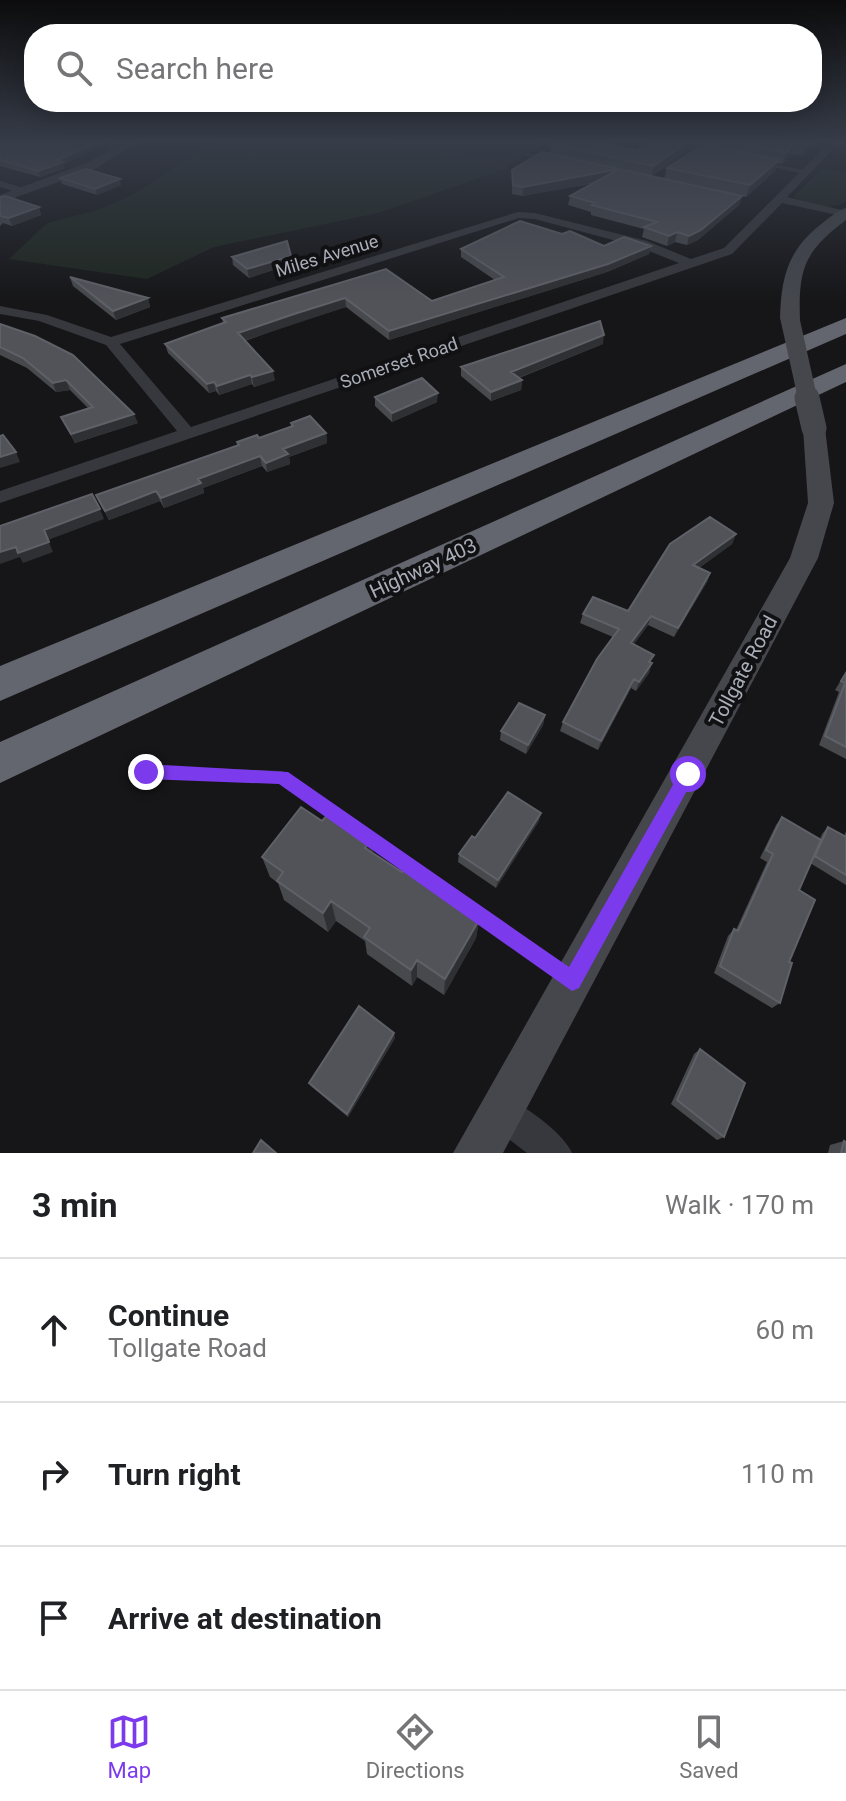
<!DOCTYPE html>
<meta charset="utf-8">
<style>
:root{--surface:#fff;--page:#f2f2f2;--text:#202124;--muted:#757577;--line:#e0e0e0;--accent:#7c3aed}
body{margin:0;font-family:Roboto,sans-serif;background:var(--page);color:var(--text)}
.stop{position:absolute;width:24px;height:24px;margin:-18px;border:6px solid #7c3aed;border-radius:50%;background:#fff}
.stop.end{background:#7c3aed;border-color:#fff;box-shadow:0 2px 8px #0008}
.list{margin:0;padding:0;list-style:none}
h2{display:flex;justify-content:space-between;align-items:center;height:104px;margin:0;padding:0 32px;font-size:34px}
h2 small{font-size:26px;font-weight:400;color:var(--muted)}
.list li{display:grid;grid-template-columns:52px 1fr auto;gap:24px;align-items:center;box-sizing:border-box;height:144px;padding:0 32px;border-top:2px solid var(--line)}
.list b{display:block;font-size:30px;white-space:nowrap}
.list p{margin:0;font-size:26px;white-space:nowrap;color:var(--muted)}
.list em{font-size:26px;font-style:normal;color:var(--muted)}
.icon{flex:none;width:44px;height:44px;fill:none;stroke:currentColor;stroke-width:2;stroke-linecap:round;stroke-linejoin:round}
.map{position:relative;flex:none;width:846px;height:1153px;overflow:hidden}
.search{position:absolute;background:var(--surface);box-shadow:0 4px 20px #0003;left:24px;right:24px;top:24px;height:88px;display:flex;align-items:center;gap:20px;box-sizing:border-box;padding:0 28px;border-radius:32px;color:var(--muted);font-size:30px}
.sheet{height:536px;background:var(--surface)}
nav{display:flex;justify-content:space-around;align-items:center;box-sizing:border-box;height:112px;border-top:2px solid var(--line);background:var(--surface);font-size:22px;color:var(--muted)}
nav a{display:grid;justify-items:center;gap:4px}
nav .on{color:var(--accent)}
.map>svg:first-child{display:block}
.built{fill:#222225}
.green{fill:#1e261f}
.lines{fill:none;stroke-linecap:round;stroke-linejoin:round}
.service{fill:#37383d;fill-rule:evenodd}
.minor{fill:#37383d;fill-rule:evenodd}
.tertiary{fill:#37383d;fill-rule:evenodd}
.secondary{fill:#45474d;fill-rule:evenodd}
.motorway{fill:#63666e;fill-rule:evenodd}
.secondary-bridge-far1{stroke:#45474d;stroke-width:19}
.secondary-bridge{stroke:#45474d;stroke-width:25}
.wall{fill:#47494d;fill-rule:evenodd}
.shaded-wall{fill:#2f3033}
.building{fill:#525359;stroke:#5f6168;stroke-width:2}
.route{fill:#7c3aed}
.labels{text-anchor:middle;stroke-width:8;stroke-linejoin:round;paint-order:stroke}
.far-street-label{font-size:18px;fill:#a8adb8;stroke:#111113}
.street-label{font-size:20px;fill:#a8adb8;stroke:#111113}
</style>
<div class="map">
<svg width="846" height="1153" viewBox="0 0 846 1153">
<rect width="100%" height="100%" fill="#161618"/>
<!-- built -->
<path class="built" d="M380 141H548L502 170Z"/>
<!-- green -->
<path class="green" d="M216 141H380L502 170 378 213 214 247 147 279 9 259 47 223 98 210 134 194Z
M822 169 846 172V202C832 210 806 206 794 196Z"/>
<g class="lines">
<!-- service -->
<path class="service" d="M526 153 550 158V159L548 160 524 155Z
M765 163 805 170 808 172 805 174 763 165Z
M146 766 282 771 286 773 423 867 425 872 423 877 418 879 413 877 280 783 146 778 142 776 140 772 142 768Z
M444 884 573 973 575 978 573 983 568 985 563 983 439 896 437 891 439 886Z"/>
<!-- minor -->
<path class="minor" d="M96 141H130L133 143 128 146Z
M831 141H841L787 197 846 211V217L782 203 732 254 0 503V491L177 431 106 345 39 321 0 314V306L47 315 111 337 518 212 535 213 647 241 691 259 724 248ZM519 218 535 219 639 247 679 263 191 427 120 344Z
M0 181 27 189 28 191 23 194 0 187Z
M500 1094C521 1103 563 1132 572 1153H527L488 1123 483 1111 488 1099Z"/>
<!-- tertiary -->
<path class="tertiary" d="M126 141H139L95 169 0 203V195L87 163Z"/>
<!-- secondary -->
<path class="secondary" d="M846 208V220C805 251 798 268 800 319L790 325 783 323 780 319C781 279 787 251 820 225 828 219 836 211 846 208Z
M814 421 822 423 825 428 834 503 818 558 503 1153H453L790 558 808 503 803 428 806 423Z"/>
<!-- motorway -->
<path class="motorway" d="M846 318V334L0 701V666Z
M846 364V382L0 783V742Z"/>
<!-- secondary-bridge-far1 -->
<path class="secondary-bridge-far1" d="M790 319 808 400"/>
<!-- secondary-bridge -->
<path class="secondary-bridge" d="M807 398 814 428"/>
</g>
<!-- wall -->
<path class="wall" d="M0 141 104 145 63 164 65 168 40 177 0 166Z
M650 141H816L815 144 802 156 791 154 782 164 778 163 775 171 746 197 742 196 739 205 698 240 687 245 675 242 667 246 642 237 644 229 591 215V212L568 205 570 196 594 183 522 196 512 194V170L550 154 551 144 636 150ZM700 147 667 168 664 179 652 176 689 150Z
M60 178 121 185 97 195 62 184Z
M0 197 39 207 41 215 12 226 3 223 0 226Z
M562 234 604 246H651L649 254 607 272 389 340 346 307 295 323 245 341 275 380 254 387 252 384 219 395 216 391 209 393 168 353 165 344 223 323 222 318 386 269 432 301 495 280 461 257V249Z
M232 257 292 264 249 278 233 265Z
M70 277 148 298 150 307 116 320 73 286Z
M0 324 138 423 75 443 61 417 88 408 70 390 56 392 27 368 0 355Z
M603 344 519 378 522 380 521 390 491 401 461 376V367Z
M375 397 437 402 392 422 375 406Z
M291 423 326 433 327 443 289 457 290 464 267 472 262 466 203 488 204 493 164 508 160 501 109 520 96 495 238 445 237 442 259 438 291 427Z
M736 534 732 544 699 568 710 573 707 582 674 637 648 625 634 644 651 663 649 673 636 691 631 688 598 750 560 731 563 722 613 637 580 623 583 614 628 611Z
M846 672V759L819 745 839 692 835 690Z
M545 715 543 725 526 754 500 740 501 731Z
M782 817 820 839 822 834 828 827 844 836 846 831V885L810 863 799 890 789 962 780 1003 772 1008 714 973 728 936 734 929 736 930 767 862 760 858 776 825Z
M322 821 372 838 373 854 479 920 476 938 444 995 417 977 412 986 367 954 365 941 336 921 328 932 284 900 278 883 270 877 262 857Z
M539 821 496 888 458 862 459 854 475 838Z
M395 1038 348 1117 312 1087 309 1083Z
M700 1049 724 1137 717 1140 671 1104 694 1054Z
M844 1141 846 1153H828L830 1145Z"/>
<!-- shaded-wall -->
<path class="shaded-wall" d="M100 141H103L104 145 63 164 65 168 40 177 38 171Z
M689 141H703L701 147 689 150 651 177 654 166Z
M811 141H816L815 144 802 156 806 145Z
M795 143 791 154 782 164 786 153Z
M779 160 775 171 746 197 750 185Z
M619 169 618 178 522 196 523 187Z
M120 179 121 185 97 195 95 189Z
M742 196 739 205 698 240 687 245 689 236Z
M39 207 41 215 12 226 9 218Z
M677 232 675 242 667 246 669 236Z
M651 246 649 254 607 272 389 340V331Z
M291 256 292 264 249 278 247 269Z
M148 298 150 307 116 320 113 311Z
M345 298 346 307 240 342 238 333Z
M604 335 603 344 510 381 511 372Z
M273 371 275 380 254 387 252 377Z
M250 375 252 384 219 395 217 386Z
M66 380 70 390 56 392 53 383Z
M522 380 521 390 491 401V392Z
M214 382 216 391 209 393 207 384Z
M438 393 437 402 392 422V413Z
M134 414 138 423 75 443 71 434Z
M326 433 327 443 289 457 290 464 267 472 266 463 283 449Z
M16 452 20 462 0 468V457Z
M260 456 262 466 203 488 204 493 164 508 161 498 198 479Z
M156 491 160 501 109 520 105 511Z
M100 509 104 519 48 540 53 552 23 563 20 557 0 564V552L44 530Z
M736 534 732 544 689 575 693 565Z
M710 573 707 582 674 637 678 628Z
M651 616 648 625 628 652 631 643Z
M652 663 649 673 636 691 639 682Z
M634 679 631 688 598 750 601 741Z
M545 715 543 725 526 754 528 745Z
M541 813 539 821 496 888 498 880Z
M372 838 374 859 365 848Z
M331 901 336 921 328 932 323 913Z
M479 920 476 938 444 995 445 979Z
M417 960V977L412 986 411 970Z
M394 1033 395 1038 348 1117 347 1114Z"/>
<!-- building -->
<path class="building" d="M0 141H100L57 160 63 162 38 171 0 160Z
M557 141H591L636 150 650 141H689L654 166 551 144Z
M726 141H811L806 145 795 143 786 153Z
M705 144 779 160 750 185 667 168Z
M542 152 742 196 701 230 689 236 677 232 669 236 644 227 657 222 592 205 595 203 570 196 619 169 523 187 513 185 512 170Z
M86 169 120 179 95 189 60 178Z
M5 196 39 207 9 218 0 216V197Z
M520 221 562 234 570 231 604 246 624 237 651 246 608 264 389 331 345 298 294 314 238 333 273 371 252 377 250 375 217 386 214 382 207 384 165 344 226 322 222 318 386 269 432 301 504 277 461 249Z
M287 241 291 256 247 269 232 257Z
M70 277 148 298 113 311Z
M600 321 604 335 511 372 522 380 491 392 461 367Z
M0 324 35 336 73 355 134 414 71 434 61 417 93 407 66 380 53 383 23 358 0 347Z
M422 378 438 393 392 413 375 397Z
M310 416 326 433 283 449 288 454 266 463 260 456 198 479 201 483 161 498 156 491 105 511 96 495 239 445 237 442 257 435 259 438 293 426 291 423Z
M3 435 16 452 0 457V436Z
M92 494 100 509 44 530 49 542 18 553 16 547 0 552V526Z
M710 517 736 534 693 565 710 573 678 628 651 616 631 643 654 655 649 662 652 663 639 682 634 679 601 741 563 722 597 659 619 629 583 614 593 597 628 611 670 544Z
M846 673V747L825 736 845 683 841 681Z
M519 703 545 715 528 745 501 731Z
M508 792 541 813 498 880 459 854 472 836 475 838Z
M301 807 322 821 330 812 372 838 365 848 402 872 408 862 454 890 449 900 479 920 445 979 417 960 411 970 364 937 370 928 331 901 323 913 277 881 283 872 262 857Z
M782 817 821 840 799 890 815 900 789 962 792 963 780 1003 720 966 734 929 738 931 773 854 766 850Z
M828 827 846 837V875L815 856Z
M359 1006 394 1033 347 1114 309 1083Z
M700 1049 745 1083 724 1137 677 1100Z
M261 1140 276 1153H253Z
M844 1141 846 1142V1153H841Z"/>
<!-- sky -->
<linearGradient id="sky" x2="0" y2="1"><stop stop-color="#0c0c0d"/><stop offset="0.47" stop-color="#363c48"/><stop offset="1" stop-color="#363c48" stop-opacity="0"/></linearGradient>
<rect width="846" height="302" fill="url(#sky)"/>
<!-- route -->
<path class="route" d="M146 764 288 772 569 967 682 769H694L696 774 579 988 572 991 279 784 146 779 138 772Z"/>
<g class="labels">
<!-- far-street labels -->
<g class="far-street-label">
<text transform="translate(327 256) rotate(-17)" y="6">Miles Avenue</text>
<text transform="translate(399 363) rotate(-19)" y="6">Somerset Road</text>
</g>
<!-- street labels -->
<g class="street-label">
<text transform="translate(423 568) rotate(-25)" y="7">Highway 403</text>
<text transform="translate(743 671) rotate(-62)" y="7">Tollgate Road</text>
</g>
</g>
</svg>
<div class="stop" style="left:688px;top:774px"></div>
<div class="stop end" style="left:146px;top:772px"></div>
<div class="search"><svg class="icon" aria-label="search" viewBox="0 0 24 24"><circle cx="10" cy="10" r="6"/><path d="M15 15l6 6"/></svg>Search here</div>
</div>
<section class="sheet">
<h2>3 min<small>Walk · 170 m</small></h2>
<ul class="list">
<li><svg class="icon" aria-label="ahead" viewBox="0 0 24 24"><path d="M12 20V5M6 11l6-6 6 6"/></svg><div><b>Continue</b><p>Tollgate Road</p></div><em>60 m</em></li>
<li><svg class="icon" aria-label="right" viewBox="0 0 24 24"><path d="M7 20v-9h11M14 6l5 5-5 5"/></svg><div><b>Turn right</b></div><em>110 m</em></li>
<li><svg class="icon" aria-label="arrive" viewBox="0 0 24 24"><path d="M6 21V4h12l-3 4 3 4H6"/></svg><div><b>Arrive at destination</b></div></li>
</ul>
</section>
<nav>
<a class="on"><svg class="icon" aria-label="map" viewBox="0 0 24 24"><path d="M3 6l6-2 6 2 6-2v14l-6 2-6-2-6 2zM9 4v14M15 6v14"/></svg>Map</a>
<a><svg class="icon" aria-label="directions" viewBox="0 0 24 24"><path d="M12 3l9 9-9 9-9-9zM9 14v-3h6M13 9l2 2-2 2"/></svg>Directions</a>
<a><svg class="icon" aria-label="saved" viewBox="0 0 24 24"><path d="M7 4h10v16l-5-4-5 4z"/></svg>Saved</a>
</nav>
